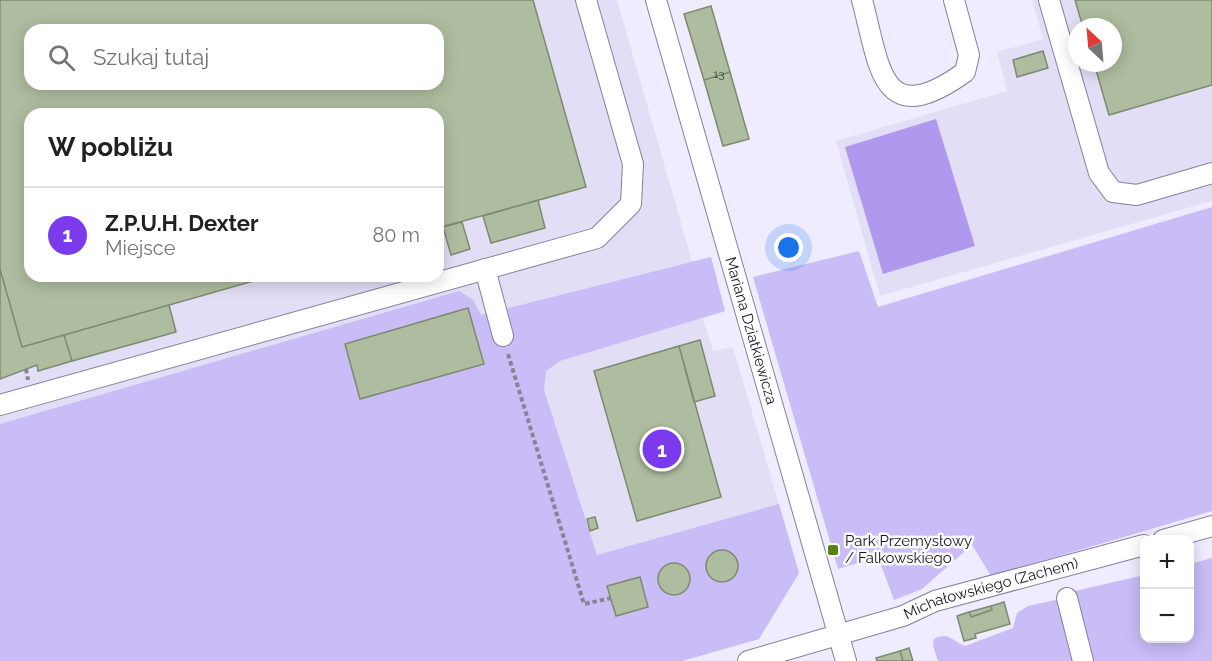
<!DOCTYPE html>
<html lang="pl">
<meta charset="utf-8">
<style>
:root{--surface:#fff;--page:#f2f2f2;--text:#202124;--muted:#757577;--line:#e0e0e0;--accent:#7c3aed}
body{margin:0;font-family:Raleway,sans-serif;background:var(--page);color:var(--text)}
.controls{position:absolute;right:18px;bottom:18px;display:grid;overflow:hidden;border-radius:12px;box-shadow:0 3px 15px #0003}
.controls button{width:54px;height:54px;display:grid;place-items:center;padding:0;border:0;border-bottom:2px solid var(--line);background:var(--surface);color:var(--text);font:30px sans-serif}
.compass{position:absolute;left:1068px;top:18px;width:54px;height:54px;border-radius:50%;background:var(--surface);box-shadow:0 3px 15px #0003;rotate:334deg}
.you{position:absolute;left:789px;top:248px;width:21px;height:21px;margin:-15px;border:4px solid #fff;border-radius:50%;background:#1a73e8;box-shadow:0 0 0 9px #1a73e833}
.badge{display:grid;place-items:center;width:39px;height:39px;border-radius:50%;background:var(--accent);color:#fff;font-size:20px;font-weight:700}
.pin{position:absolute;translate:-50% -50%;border:3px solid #fff;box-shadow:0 2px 6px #0006}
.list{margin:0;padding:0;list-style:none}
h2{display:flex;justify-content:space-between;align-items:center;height:78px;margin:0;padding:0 24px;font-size:26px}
h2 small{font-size:20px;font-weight:400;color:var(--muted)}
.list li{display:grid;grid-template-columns:39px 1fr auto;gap:18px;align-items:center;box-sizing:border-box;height:96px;padding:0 24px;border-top:2px solid var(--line)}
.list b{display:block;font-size:22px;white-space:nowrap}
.list p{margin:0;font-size:20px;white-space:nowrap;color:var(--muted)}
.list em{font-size:20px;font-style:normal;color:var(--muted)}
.icon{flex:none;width:33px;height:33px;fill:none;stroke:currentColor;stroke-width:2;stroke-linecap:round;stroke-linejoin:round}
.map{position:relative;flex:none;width:1212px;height:661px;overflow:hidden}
.search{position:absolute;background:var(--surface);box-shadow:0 3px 15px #0003;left:24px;top:24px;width:420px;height:66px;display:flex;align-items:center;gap:15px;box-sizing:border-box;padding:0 21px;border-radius:18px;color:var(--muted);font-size:22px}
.panel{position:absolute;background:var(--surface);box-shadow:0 3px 15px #0003;left:24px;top:108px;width:420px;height:174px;border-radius:18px}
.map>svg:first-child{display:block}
.built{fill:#e2def6;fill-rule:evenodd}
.green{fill:#c9bcf7}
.water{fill:#ae99ef}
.building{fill:#aebd9f;stroke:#7c8b6f;stroke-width:1.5;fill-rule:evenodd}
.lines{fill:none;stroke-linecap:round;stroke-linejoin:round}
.minor-casing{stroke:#857f9c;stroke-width:22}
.path{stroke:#878493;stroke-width:4;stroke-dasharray:4.5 3;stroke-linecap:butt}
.minor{stroke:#fff;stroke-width:20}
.poi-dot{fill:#578410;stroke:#fcfcfc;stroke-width:2}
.labels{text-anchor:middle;stroke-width:5;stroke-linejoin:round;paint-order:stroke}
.number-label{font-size:12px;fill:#3f4041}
.street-label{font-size:15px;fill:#1a1722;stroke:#fcfcfc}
.poi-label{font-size:15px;fill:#1a1722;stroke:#fcfcfc;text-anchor:start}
</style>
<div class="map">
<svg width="1212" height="661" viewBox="0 0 1212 661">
<rect width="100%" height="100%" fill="#efecff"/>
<!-- built -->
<path class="built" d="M0 0H617L692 261 711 257 725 311 703 318 713 351 733 347 799 573 759 639 682 661H0ZM30 30H438V84H30ZM30 114H438V276H30Z
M1032 0H1212V201L880 296 836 141 1007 91 997 52 1043 39ZM1077 27H1113V63H1077Z"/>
<!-- green -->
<path class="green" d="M1212 207V511L991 576 972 545 922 589 894 600 878 557 838 569 753 277 859 251 878 307Z
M711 257 725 311 560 361 546 371 544 390 597 555 779 504 799 573 759 639 682 661H0V424L459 291 473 300 481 315Z
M1212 558V661H1092L1071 592 1144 575V638H1190V564Z
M1056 600 1063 609 1075 661H938L933 646 934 639C947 631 953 641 965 646L1013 628 1017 613 1028 606Z"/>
<!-- water -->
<path class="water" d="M936 119 975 246 883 274 845 147Z"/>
<!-- building -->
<path class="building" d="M0 0H533L586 187 438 228V114H30V276H271L22 347 0 269ZM30 30H438V84H30Z
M1075 0H1212V85L1109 115 1094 63H1113V27H1083Z
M711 6 730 72 704 80 684 14Z
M1043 51 1048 68 1017 77 1013 60Z
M730 72 749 139 723 146 704 80Z
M538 200 545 228 491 243 483 216Z
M462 222 470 249 451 255 443 227Z
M0 269 22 347 64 335 72 361 38 371 37 365 0 379Z
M169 305 176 332 72 361 64 335Z
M468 308 484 364 360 399 345 344Z
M700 340 715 396 694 402 679 346Z
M679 346 721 497 637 521 594 371Z
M595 517 598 528 590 531 587 519Z
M706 566a16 16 0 1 1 32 0a16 16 0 1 1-32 0Z
M658 579a16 16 0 1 1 32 0a16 16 0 1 1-32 0Z
M640 577 648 607 616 616 607 586Z
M1004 602 1010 624 975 634 976 638 964 641 957 616 969 612 971 617 992 610 991 606Z
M991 606 992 610 971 617 969 612Z
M909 648 913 661H903L900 651Z
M900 651 903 661H877L876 658Z"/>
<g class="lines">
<!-- minor casing -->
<g class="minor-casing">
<g id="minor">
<path id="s1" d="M656 0 846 661"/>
<path d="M862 0C880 66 880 133 965 72L969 55 954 0"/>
<path d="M1049 0 1099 173 1113 192 1137 195 1212 173"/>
<path d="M485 269 503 336"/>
<path d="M0 405 597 238 631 204 633 164 586 0"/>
<path d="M1163 540 1212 526"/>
<path d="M1067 598 1083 661"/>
<path id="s2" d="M748 661 903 616 935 601 1144 545"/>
</g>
</g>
<!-- path -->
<path class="path" d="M508 354 584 604 611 598
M26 369 28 380"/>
<!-- minor -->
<use href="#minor" class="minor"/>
</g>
<!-- markers -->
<rect class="poi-dot" x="827" y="544" width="12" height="12" rx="3"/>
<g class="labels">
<!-- number labels -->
<g class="number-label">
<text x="719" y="78">13</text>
</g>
<!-- street labels -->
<g class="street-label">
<text dy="5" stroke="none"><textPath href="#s1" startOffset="344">Mariana Dziatkiewicza</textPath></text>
<text dy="5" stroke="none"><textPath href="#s2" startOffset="254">Michałowskiego (Zachem)</textPath></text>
</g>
<!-- poi labels -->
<g class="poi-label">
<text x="845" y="546">Park Przemysłowy<tspan x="845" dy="17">/ Falkowskiego</tspan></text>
</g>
</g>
</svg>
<div class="controls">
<button>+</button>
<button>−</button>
</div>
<svg class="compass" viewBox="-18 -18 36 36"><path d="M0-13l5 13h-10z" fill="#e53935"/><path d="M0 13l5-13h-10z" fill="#757577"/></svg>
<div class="you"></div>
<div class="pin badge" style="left:662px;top:449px">1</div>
<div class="search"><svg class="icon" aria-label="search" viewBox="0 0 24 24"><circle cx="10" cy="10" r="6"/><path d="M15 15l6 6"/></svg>Szukaj tutaj</div>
<section class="panel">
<h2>W pobliżu<small></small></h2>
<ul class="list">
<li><span class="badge">1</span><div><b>Z.P.U.H. Dexter</b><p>Miejsce</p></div><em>80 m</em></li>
</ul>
</section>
</div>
